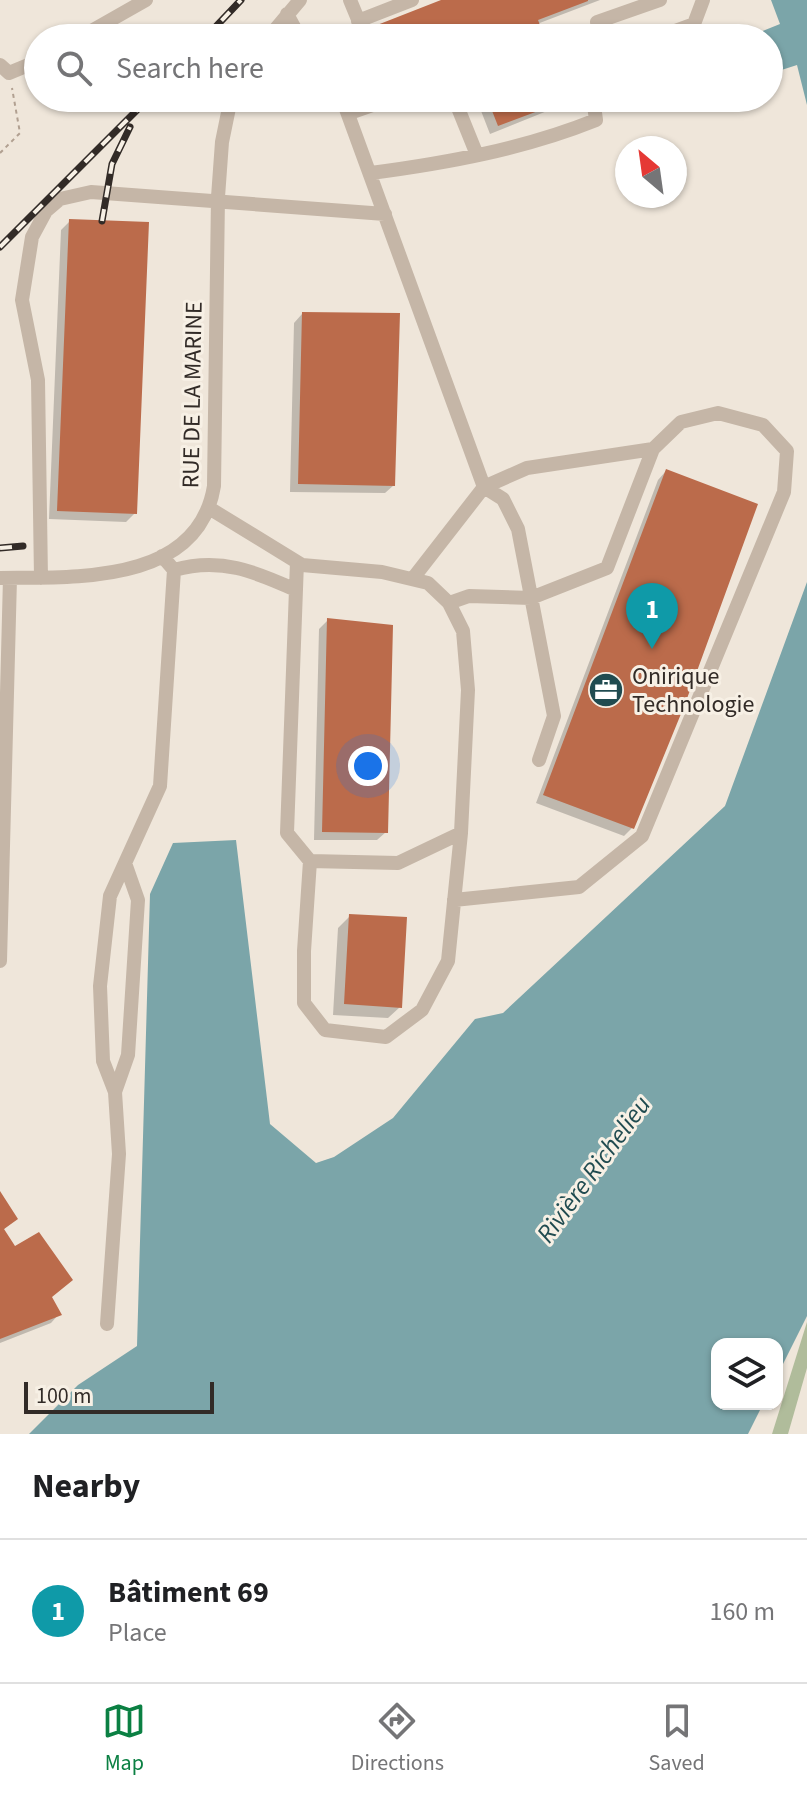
<!DOCTYPE html>
<meta charset="utf-8">
<style>
:root{--surface:#fff;--page:#f2f2f2;--text:#202124;--muted:#757577;--line:#e0e0e0;--accent:#0b8043}
body{margin:0;font-family:"Source Sans 3",sans-serif;background:var(--page);color:var(--text)}
.controls{position:absolute;right:24px;bottom:24px;display:grid;overflow:hidden;border-radius:16px;box-shadow:0 2px 6px #0004}
.controls button{width:72px;height:72px;display:grid;place-items:center;padding:0;border:0;border-bottom:2px solid var(--line);background:var(--surface);color:var(--text);font:40px sans-serif}
.compass{position:absolute;left:615px;top:136px;width:72px;height:72px;border-radius:50%;background:var(--surface);box-shadow:0 2px 6px #0004;rotate:331deg}
.scale{position:absolute;left:24px;bottom:20px;width:190px;box-sizing:border-box;padding-left:8px;border:4px solid #322b27;border-top:0;font-size:22px;line-height:28px;white-space:nowrap;color:#322b27;-webkit-text-stroke:6px #f7f0e5;paint-order:stroke}
.you{position:absolute;left:368px;top:766px;width:28px;height:28px;margin:-20px;border:6px solid #fff;border-radius:50%;background:#1a73e8;box-shadow:0 0 0 12px #1a73e833}
.badge{display:grid;place-items:center;width:52px;height:52px;border-radius:50%;background:var(--accent);color:#fff;font-size:26px;font-weight:700}
.pin{position:absolute;translate:-50% -66px;filter:drop-shadow(0 2px 4px #0008)}
.pin::after{content:'';position:absolute;top:42px;width:28px;height:24px;background:inherit;clip-path:polygon(0 0,100% 0,50% 100%)}
.list{margin:0;padding:0;list-style:none}
h2{display:flex;justify-content:space-between;align-items:center;height:104px;margin:0;padding:0 32px;font-size:34px}
h2 small{font-size:26px;font-weight:400;color:var(--muted)}
.list li{display:grid;grid-template-columns:52px 1fr auto;gap:24px;align-items:center;box-sizing:border-box;height:144px;padding:0 32px;border-top:2px solid var(--line)}
.list b{display:block;font-size:30px;white-space:nowrap}
.list p{margin:0;font-size:26px;white-space:nowrap;color:var(--muted)}
.list em{font-size:26px;font-style:normal;color:var(--muted)}
.icon{flex:none;width:44px;height:44px;fill:none;stroke:currentColor;stroke-width:2;stroke-linecap:round;stroke-linejoin:round}
.map{position:relative;flex:none;width:807px;height:1434px;overflow:hidden}
.search{position:absolute;background:var(--surface);box-shadow:0 2px 6px #0004;left:24px;right:24px;top:24px;height:88px;display:flex;align-items:center;gap:20px;box-sizing:border-box;padding:0 28px;border-radius:44px;color:var(--muted);font-size:30px}
.sheet{height:248px;background:var(--surface)}
nav{display:flex;justify-content:space-around;align-items:center;box-sizing:border-box;height:112px;border-top:2px solid var(--line);background:var(--surface);font-size:22px;color:var(--muted)}
nav a{display:grid;justify-items:center;gap:4px}
nav .on{color:var(--accent)}
.map>svg:first-child{display:block}
.green{fill:#b0bc9b}
.water{fill:#7ba5a9}
.shadow{fill:#0003}
.building{fill:#bb6b4b}
.lines{fill:none;stroke-linecap:round;stroke-linejoin:round}
.path{stroke:#b1a091;stroke-width:2;stroke-dasharray:4 4;stroke-linecap:butt}
.minor{stroke:#c5b6a7;stroke-width:14}
.rail-casing{stroke:#322b27;stroke-width:7}
.rail{stroke:#f7f0e5;stroke-width:4;stroke-dasharray:12;stroke-linecap:butt}
.labels{text-anchor:middle;stroke-width:6;stroke-linejoin:round;paint-order:stroke}
.street-label{font-size:24px;fill:#322b27;stroke:#f7f0e5}
.poi-label{font-size:24px;fill:#322b27;stroke:#f7f0e5;text-anchor:start}
.water-label{font-size:26px;font-style:italic;fill:#204b50;stroke:#f7f0e5}
</style>
<div class="map">
<svg width="807" height="1434" viewBox="0 0 807 1434">
<rect width="100%" height="100%" fill="#efe6da"/>
<!-- green -->
<path class="green" d="M807 1322V1368L788 1434H772Z"/>
<!-- water -->
<path class="water" d="M771 0H807V105L797 65 769 74V38H745L780 24Z
M807 582V1316L777 1376V1344H717V1404H763L748 1434H29L78 1385 137 1346 150 894 173 843 236 840 270 1124 316 1163 334 1157 393 1118 475 1019 503 1013 725 806Z"/>
<!-- shadow -->
<path class="shadow" d="M447 0H600L537 24 543 38H365L373 29Z
M476 98H566V99L557 107 490 134Z
M70 221 135 513 126 522 49 519 61 230Z
M302 314 394 485 385 493 290 492 294 323Z
M666 471 632 828 624 836 536 803 658 480Z
M328 620 386 832 377 840H314L319 629Z
M350 916 400 1007 388 1018 333 1015 338 928Z
M0 1202 16 1219 3 1230 59 1314 51 1323 0 1343Z"/>
<!-- building -->
<path class="building" d="M441 0H588V1L538 20 545 38H376L372 27Z
M487 98H570V99L498 126Z
M69 219 149 222 137 514 57 511Z
M302 312 400 313 395 486 298 484Z
M666 469 758 504 685 704 634 829 543 795Z
M327 618 393 625 388 833 322 832Z
M349 914 407 917 402 1008 344 1004Z
M0 1191 18 1219 4 1229 15 1246 39 1232 73 1280 52 1297 62 1315 0 1339Z"/>
<g class="lines">
<!-- path -->
<path class="path" d="M0 153 20 133 12 88"/>
<!-- minor -->
<path class="minor" d="M350 0 362 29 354 38
M287 14 300 38
M358 21 412 0
M79 38 146 0
M268 38 300 0
M603 38 597 22 660 0
M656 38 694 24 703 0
M0 65 9 73 38 61
M342 98 484 487 414 577
M454 98 477 155
M350 113 393 98
M371 173C447 163 524 149 596 120L593 98
M484 487 503 499 518 529 554 716 539 760
M209 508 302 565 382 572 428 583 449 603 463 631 468 690 461 833 448 961 422 1010 386 1037 325 1030 304 1003V951L310 861
M297 562 287 833 310 861 398 863 461 833
M174 570C220 557 254 571 296 590
M0 578C74 577 198 585 214 486L218 197 222 142 231 98
M41 578 38 380 22 300 32 237 46 211 60 199 91 192 385 214
M449 603 469 596 531 598 607 568 653 449
M454 900 579 887 642 836 784 492 787 451 763 425 718 413 681 422 653 449 527 468 484 487
M0 961 10 578
M115 1092 128 1055 138 900 125 863
M107 1324 119 1154 115 1092 103 1061 100 986 110 896 160 786 174 570 162 556"/>
<!-- rail casing -->
<g class="rail-casing">
<path id="rail" d="M205 38 241 0
M102 221 112 164 130 127
M0 247 149 98
M0 548 23 546"/>
</g>
<!-- rail -->
<use href="#rail" class="rail"/>
</g>
<!-- icons -->
<defs>
<g id="office-disc" transform="scale(1.8)"><circle r="9.5" fill="#204b50" stroke="#f7f0e5"/><path d="M-6-3h4V-5.5h4V-3h4V5H-6ZM-1-4.5V-3h2v-1.5ZM-6 0V1H6V0Z" fill="#fff"/></g>
</defs>
<g fill-rule="evenodd">
<use href="#office-disc" x="606" y="690"/>
</g>
<g class="labels">
<!-- street labels -->
<g class="street-label">
<text transform="translate(192 395) rotate(-89)" y="8">RUE DE LA MARINE</text>
</g>
<!-- poi labels -->
<g class="poi-label">
<text x="632" y="684">Onirique<tspan x="632" dy="28">Technologie</tspan></text>
</g>
<!-- water labels -->
<g class="water-label">
<text transform="translate(593 1169) rotate(-54)" y="9">Rivière Richelieu</text>
</g>
</g>
</svg>
<div class="controls">
<button><svg class="icon" aria-label="layers" viewBox="0 0 24 24"><path d="M12 4l9 5-9 5-9-5zM3 14l9 5 9-5"/></svg></button>
</div>
<svg class="compass" viewBox="-18 -18 36 36"><path d="M0-13l5 13h-10z" fill="#e53935"/><path d="M0 13l5-13h-10z" fill="#757577"/></svg>
<div class="scale">100 m</div>
<div class="you"></div>
<div class="pin badge" style="left:652px;top:649px;background:#0f9aa8">1</div>
<div class="search"><svg class="icon" aria-label="search" viewBox="0 0 24 24"><circle cx="10" cy="10" r="6"/><path d="M15 15l6 6"/></svg>Search here</div>
</div>
<section class="sheet">
<h2>Nearby<small></small></h2>
<ul class="list">
<li><span class="badge" style="background:#0f9aa8">1</span><div><b>Bâtiment 69</b><p>Place</p></div><em>160 m</em></li>
</ul>
</section>
<nav>
<a class="on"><svg class="icon" aria-label="map" viewBox="0 0 24 24"><path d="M3 6l6-2 6 2 6-2v14l-6 2-6-2-6 2zM9 4v14M15 6v14"/></svg>Map</a>
<a><svg class="icon" aria-label="directions" viewBox="0 0 24 24"><path d="M12 3l9 9-9 9-9-9zM9 14v-3h6M13 9l2 2-2 2"/></svg>Directions</a>
<a><svg class="icon" aria-label="saved" viewBox="0 0 24 24"><path d="M7 4h10v16l-5-4-5 4z"/></svg>Saved</a>
</nav>
